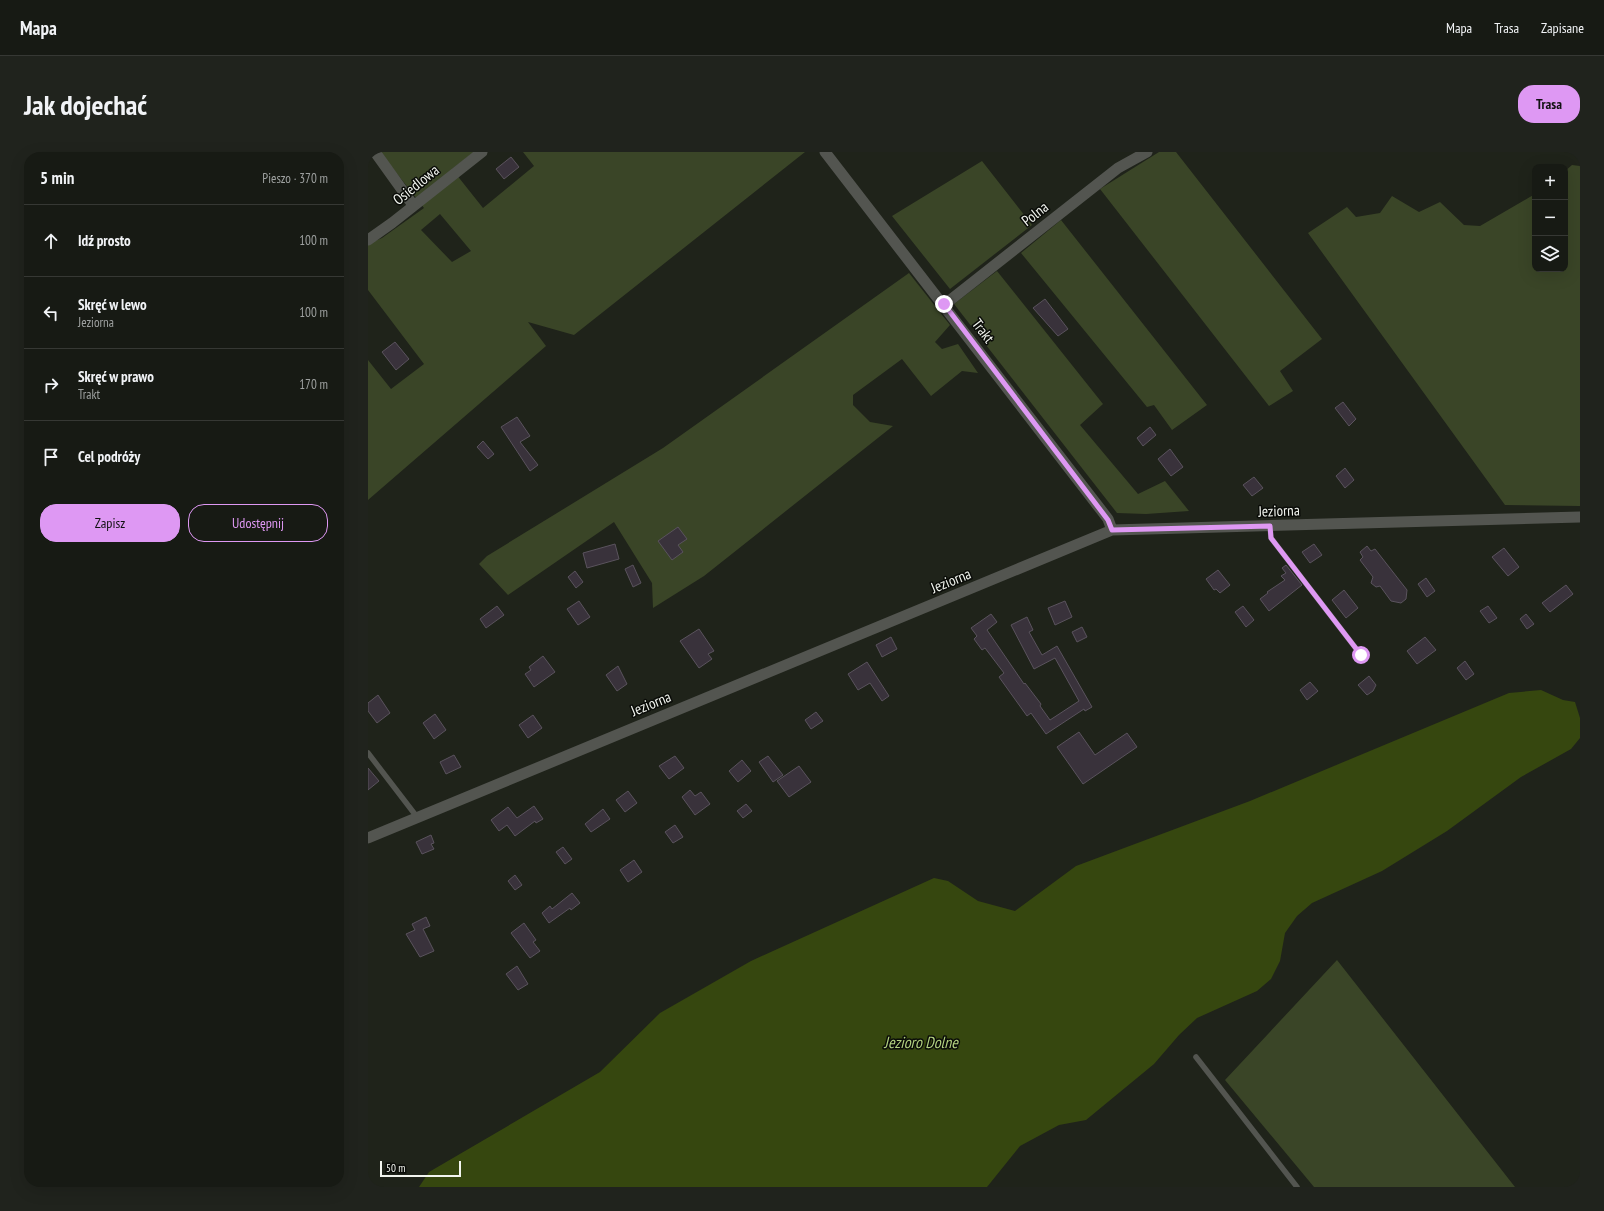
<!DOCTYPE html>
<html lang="pl">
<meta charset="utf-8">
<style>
:root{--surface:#171a14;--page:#20231d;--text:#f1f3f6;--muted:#9ea1a0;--line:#363834;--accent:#de98f3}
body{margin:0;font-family:"PT Sans Narrow",sans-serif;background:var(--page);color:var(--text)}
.controls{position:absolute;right:12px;top:12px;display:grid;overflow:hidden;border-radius:8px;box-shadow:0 4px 16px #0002}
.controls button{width:36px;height:36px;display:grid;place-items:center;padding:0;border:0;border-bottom:1px solid var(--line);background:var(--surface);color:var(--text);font:20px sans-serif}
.scale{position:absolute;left:12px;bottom:10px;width:81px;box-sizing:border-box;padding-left:4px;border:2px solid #f2f5ef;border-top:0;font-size:11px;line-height:14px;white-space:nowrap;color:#f2f5ef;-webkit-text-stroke:3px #0a0c08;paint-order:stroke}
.stop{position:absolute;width:12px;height:12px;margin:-9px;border:3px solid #de98f3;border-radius:50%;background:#fff}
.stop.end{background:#de98f3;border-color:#fff;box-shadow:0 1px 4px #0008}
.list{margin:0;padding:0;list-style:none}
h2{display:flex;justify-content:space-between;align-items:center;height:52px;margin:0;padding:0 16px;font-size:17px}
h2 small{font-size:13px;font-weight:400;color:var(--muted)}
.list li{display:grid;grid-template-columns:26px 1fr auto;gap:12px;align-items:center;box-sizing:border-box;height:72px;padding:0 16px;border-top:1px solid var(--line)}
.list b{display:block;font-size:15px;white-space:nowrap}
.list p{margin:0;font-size:13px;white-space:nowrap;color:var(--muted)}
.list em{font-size:13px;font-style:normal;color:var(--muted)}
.actions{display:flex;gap:8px;padding:12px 16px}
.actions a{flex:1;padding:9px 0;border:1px solid var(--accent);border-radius:16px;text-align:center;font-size:14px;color:var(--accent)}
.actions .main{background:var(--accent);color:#111}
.icon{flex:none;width:22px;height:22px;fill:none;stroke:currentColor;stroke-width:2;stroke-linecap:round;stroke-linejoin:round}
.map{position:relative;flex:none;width:1212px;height:1035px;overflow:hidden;border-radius:16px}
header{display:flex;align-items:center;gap:24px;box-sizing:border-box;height:56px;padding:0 20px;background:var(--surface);border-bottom:1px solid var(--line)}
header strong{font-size:19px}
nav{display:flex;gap:22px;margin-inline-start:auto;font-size:14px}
.intro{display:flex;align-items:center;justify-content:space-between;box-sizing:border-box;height:96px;padding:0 24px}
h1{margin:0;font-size:28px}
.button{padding:10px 18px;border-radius:16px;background:var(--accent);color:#111;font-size:14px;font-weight:700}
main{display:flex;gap:24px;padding:0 24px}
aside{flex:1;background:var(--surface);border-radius:16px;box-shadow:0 4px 16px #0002}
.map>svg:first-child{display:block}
.green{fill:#3a4527;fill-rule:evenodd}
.water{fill:#36470f}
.building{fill:#39323b;stroke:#5a535d}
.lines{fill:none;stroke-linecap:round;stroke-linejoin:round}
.service{stroke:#535550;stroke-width:5.5}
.minor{stroke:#535550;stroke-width:11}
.route{stroke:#de98f3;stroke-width:5}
.labels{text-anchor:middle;stroke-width:3;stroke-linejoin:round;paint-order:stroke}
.street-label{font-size:15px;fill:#f2f5ef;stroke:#0a0c08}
.water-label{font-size:16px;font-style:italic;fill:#b3d280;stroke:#0a0c08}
</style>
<header>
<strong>Mapa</strong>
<nav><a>Mapa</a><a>Trasa</a><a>Zapisane</a></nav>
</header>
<div class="intro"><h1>Jak dojechać</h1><a class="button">Trasa</a></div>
<main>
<aside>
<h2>5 min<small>Pieszo · 370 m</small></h2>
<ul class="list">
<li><svg class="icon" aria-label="ahead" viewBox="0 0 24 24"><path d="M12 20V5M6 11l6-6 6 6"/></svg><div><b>Idź prosto</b></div><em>100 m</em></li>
<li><svg class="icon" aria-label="left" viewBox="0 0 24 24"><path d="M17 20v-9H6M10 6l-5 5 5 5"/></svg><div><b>Skręć w lewo</b><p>Jeziorna</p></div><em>100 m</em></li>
<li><svg class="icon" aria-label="right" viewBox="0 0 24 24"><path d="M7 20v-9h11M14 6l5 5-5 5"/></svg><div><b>Skręć w prawo</b><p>Trakt</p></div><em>170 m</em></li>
<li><svg class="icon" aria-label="arrive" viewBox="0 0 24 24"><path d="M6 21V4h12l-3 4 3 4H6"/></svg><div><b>Cel podróży</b></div></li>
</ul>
<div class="actions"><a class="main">Zapisz</a><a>Udostępnij</a></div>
</aside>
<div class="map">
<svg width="1212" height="1035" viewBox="0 0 1212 1035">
<rect width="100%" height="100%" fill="#1f231a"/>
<!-- green -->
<path class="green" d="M12 0H106L84 17 115 56 166 14 155 0H437L206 183 160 170 178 194 0 348V208L23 237 56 212 0 138V92L14 86 56 56ZM72 62 103 99 84 110 53 78Z
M791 0H808L954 187 912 219 925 239 901 254 732 37Z
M614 9 664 73 582 137 524 64Z
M1204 13 1212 14V354L1137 353 940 81 979 55 988 65 1012 61 1024 44 1051 60 1072 50 1096 73 1112 74 1167 42V117H1197V19Z
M693 68 839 253 804 278 786 253 779 255 653 101Z
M629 119 735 252 712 273 770 342 797 329 821 359 778 362 749 361 586 152Z
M541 121 582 173 567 190 574 197 590 192 610 221 594 219 563 244 534 207 485 243V253L502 270 525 274 336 424 285 456 284 431 246 370 140 443 111 412 119 404 295 296Z
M969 808 1147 1035H946L857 928Z"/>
<!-- water -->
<path class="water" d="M1173 538 1195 548 1207 550 1212 566V586L1203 597 1153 625 1079 679 1014 719 944 751 929 764 917 781 912 809 903 827 889 839 829 866 811 883 786 912 718 968 691 973 652 994 619 1035H51L61 1020 232 920 292 861 383 809 566 726 580 729 610 749 647 759 708 714 882 649 1141 541Z"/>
<!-- building -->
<path class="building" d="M143 5 151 15 136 27 128 17Z
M677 147 700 177 690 184 665 156Z
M27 190 41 207 28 218 14 200Z
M975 250 988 267 981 274 967 256Z
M149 265 162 284 152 290 170 313 162 319 133 275Z
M782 275 788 283 775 294 769 286Z
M115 289 126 302 120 307 109 295Z
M802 297 815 315 803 324 790 307Z
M977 316 986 328 977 336 968 324Z
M886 325 895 336 884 344 875 333Z
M310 375 319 387 310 393 315 400 304 408 290 389Z
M247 392 251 407 219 416 215 401Z
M946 392 954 403 942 411 934 400Z
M999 394 1003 399 1007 397 1039 438 1038 447 1033 451 1023 449 1012 434 1008 435 1003 431 1005 425 992 408 995 405 992 400Z
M1136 396 1151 415 1140 424 1124 405Z
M265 413 273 431 265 435 257 417Z
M918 413 934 433 901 459 892 447 900 441 899 440 917 428 913 424 918 421 914 416Z
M850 418 862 433 852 441 848 437 846 438 838 427Z
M207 419 215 430 208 436 200 425Z
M1058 426 1067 439 1059 445 1050 432Z
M1198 433 1205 442 1182 460 1174 451Z
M976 438 990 456 978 466 964 448Z
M211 449 222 465 210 473 199 457Z
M697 449 704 465 687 473 680 456Z
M129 454 136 463 118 476 112 467Z
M875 454 886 468 878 475 867 460Z
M1120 454 1129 466 1121 471 1112 459Z
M623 462 629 470 619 478 656 532 657 531 673 552 672 554 682 568 711 549 687 506 666 517 643 473 659 465 665 478 661 480 674 503 689 494 724 555 717 559 716 557 678 582 663 561 659 564 631 525 636 521 617 496 614 498 606 487 609 484 603 476Z
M1158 462 1166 472 1159 477 1152 467Z
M714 475 719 485 709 490 704 480Z
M331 477 346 499 340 502 344 507 331 516 312 489Z
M523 485 529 497 514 505 508 493Z
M1057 485 1068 498 1049 512 1039 499Z
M175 504 187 520 166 535 157 522 163 518 161 515Z
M1097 509 1106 522 1098 528 1089 516Z
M499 510 521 544 514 549 502 531 490 538 480 522Z
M250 514 259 532 249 539 238 523Z
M1001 524 1008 533 1005 539 999 543 990 533Z
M942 530 950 539 939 548 932 538Z
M10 543 22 561 9 571 0 559V551Z
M448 560 455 569 443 577 437 568Z
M67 562 78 578 66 587 55 571Z
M165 563 174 576 160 586 151 573Z
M711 580 727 603 759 581 769 595 715 632 689 595Z
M86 603 93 615 78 622 72 610Z
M307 604 316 616 301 627 291 614Z
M400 604 415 623 405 630 391 610Z
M374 608 383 619 370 630 361 619Z
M431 614 443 630 421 645 409 629Z
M0 616 11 629 0 638Z
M322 638 327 644 333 640 342 652 327 663 314 645Z
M260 639 269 651 257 660 248 648Z
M378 652 384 659 375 666 369 659Z
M166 654 175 667 168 671 167 669 147 684 139 673 131 679 123 668 140 655 149 666Z
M235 657 242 667 223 680 217 672Z
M307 673 315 685 305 691 297 680Z
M63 683 66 691 63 692 66 697 54 702 48 690Z
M195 695 204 707 197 712 188 700Z
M266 708 274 720 260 730 252 718Z
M147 723 154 733 147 738 140 729Z
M204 741 212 751 203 758 202 756 181 771 174 761 182 754 184 757Z
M58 765 62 774 55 777 66 799 52 805 38 782 47 778 44 772Z
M156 771 168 788 165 790 172 799 162 806 143 781Z
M149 814 160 832 150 838 138 822Z"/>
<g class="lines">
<!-- service -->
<path class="service" d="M902 374 903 386 993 503
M0 601 49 665
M828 905 929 1035"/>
<!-- minor -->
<path class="minor" d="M7 0 45 53
M457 0 740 367 744 378
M0 88 24 71 114 0
M576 153 750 16 779 0
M0 686 744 378 1212 365"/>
</g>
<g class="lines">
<!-- route -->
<path class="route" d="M576 152 740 368 744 378 902 374 903 386 993 503"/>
</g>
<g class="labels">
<!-- street labels -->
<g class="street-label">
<text transform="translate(48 33) rotate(-39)" y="5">Osiedlowa</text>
<text transform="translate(667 62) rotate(-38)" y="5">Polna</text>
<text transform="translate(615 179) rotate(53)" y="5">Trakt</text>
<text transform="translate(911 359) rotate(-2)" y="5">Jeziorna</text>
<text transform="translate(583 429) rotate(-22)" y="5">Jeziorna</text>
<text transform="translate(283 552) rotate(-22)" y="5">Jeziorna</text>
</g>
<!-- water labels -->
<g class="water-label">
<text x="553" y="896">Jezioro Dolne</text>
</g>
</g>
</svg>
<div class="controls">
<button>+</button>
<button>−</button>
<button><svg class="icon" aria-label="layers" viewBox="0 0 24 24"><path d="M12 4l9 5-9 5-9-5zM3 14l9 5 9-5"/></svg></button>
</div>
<div class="scale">50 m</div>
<div class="stop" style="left:993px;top:503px"></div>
<div class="stop end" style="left:576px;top:152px"></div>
</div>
</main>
